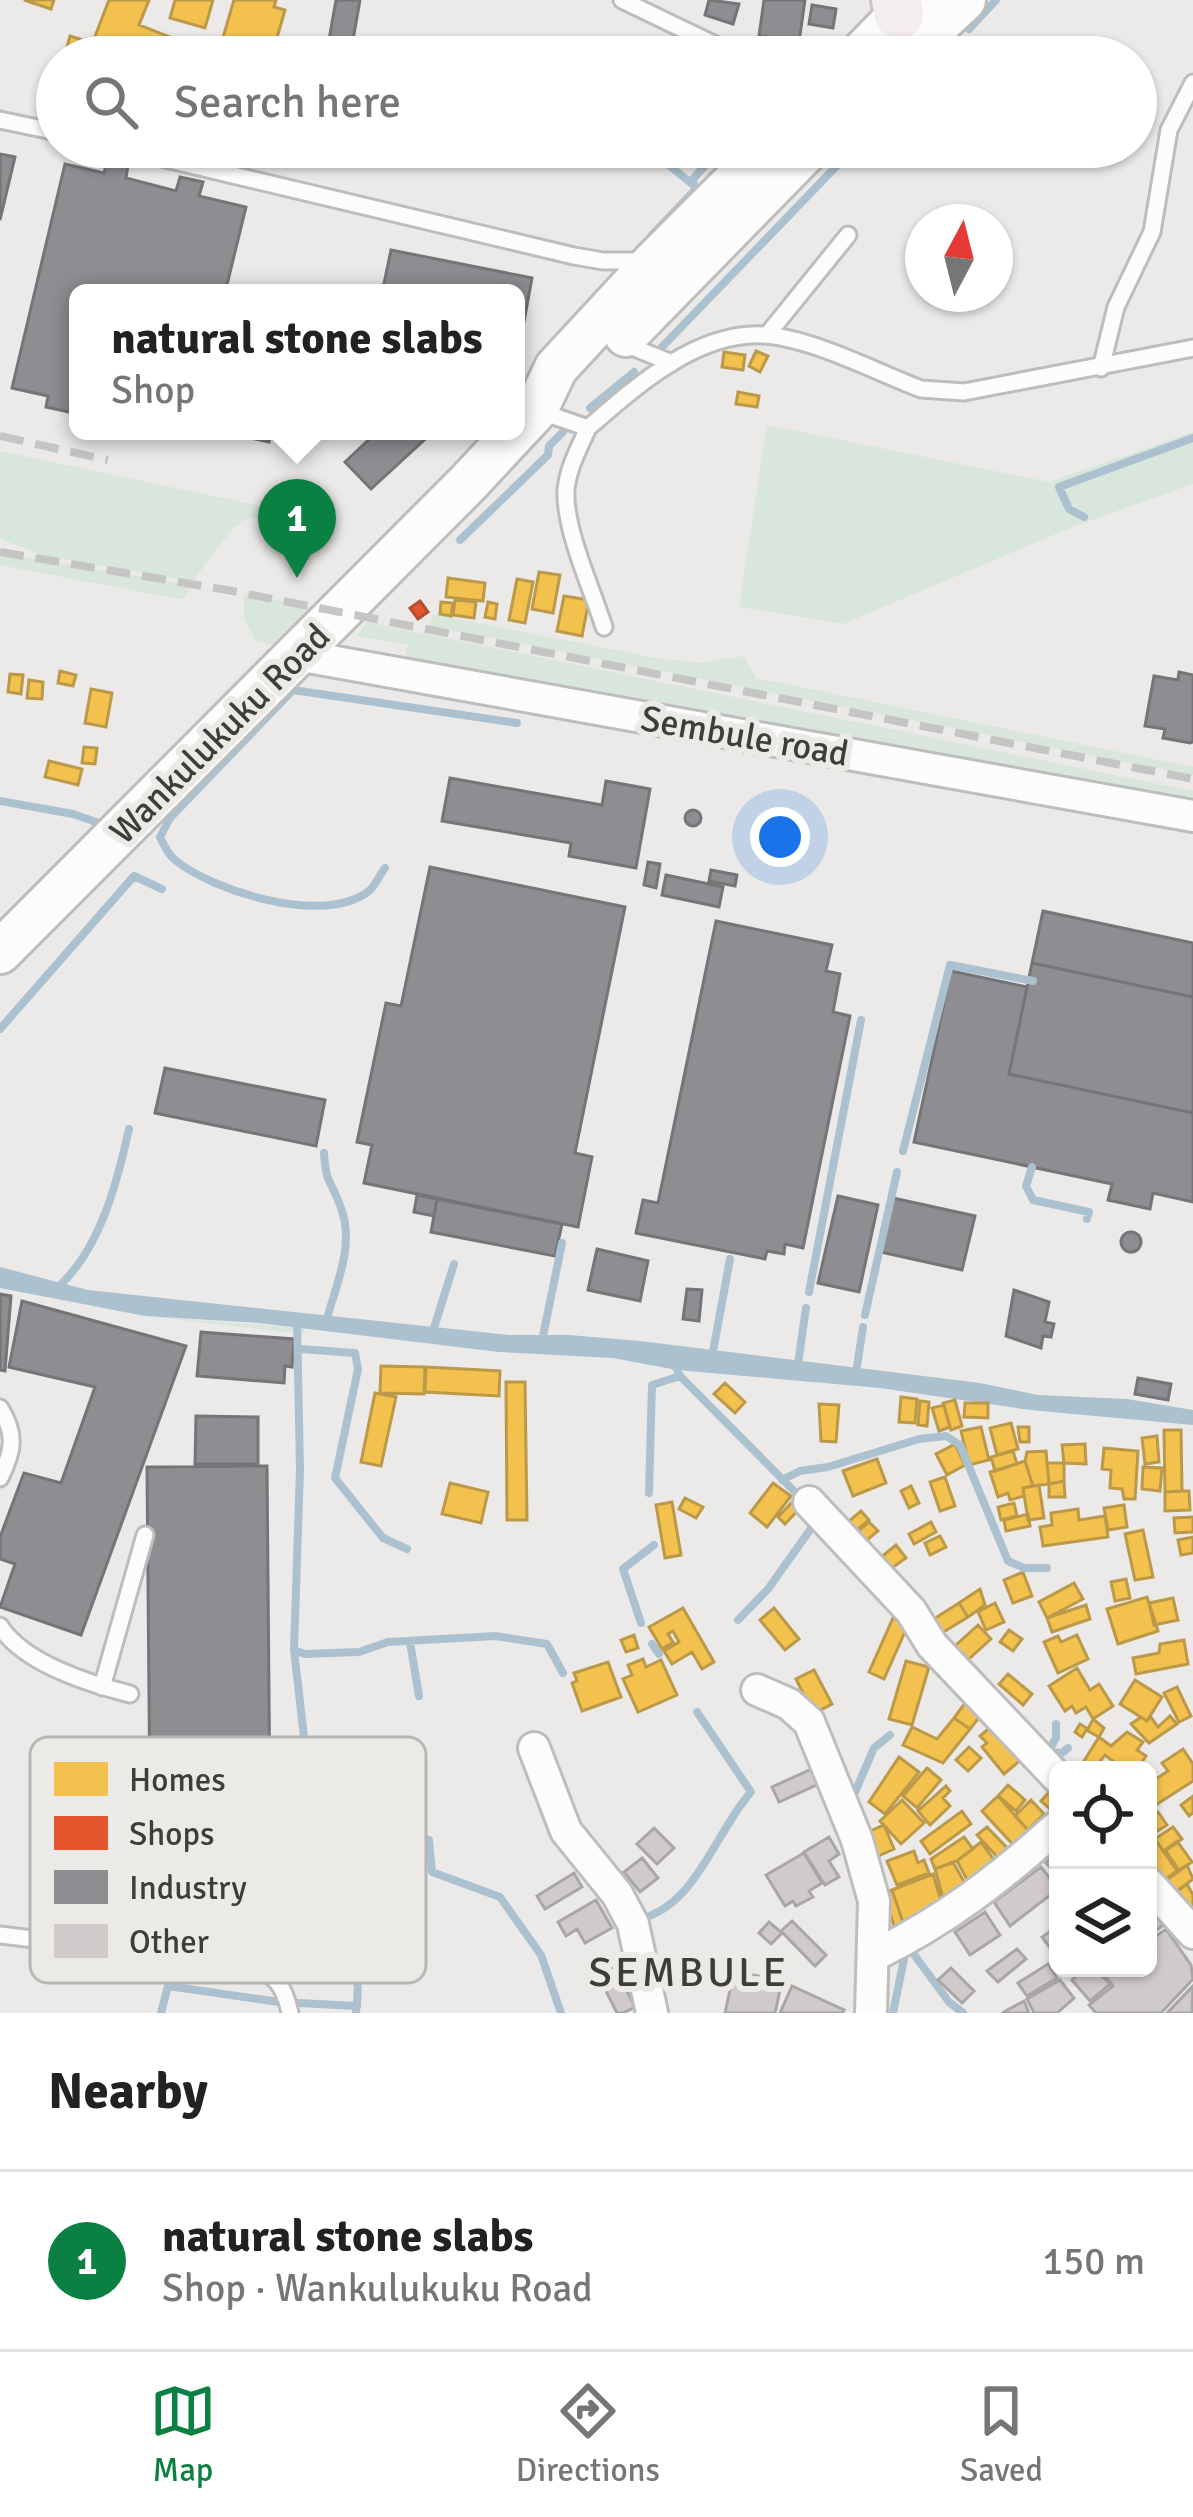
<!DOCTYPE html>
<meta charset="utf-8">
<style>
:root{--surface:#fff;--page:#f6f6f6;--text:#222;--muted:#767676;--line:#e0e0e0;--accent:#0b8043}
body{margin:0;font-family:Signika,sans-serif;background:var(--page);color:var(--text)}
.controls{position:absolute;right:36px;bottom:36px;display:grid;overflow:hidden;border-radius:18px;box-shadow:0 3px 9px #0004}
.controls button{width:108px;height:108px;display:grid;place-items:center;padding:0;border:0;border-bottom:3px solid var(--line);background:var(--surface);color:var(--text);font:60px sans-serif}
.compass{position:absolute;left:905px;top:204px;width:108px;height:108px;border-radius:50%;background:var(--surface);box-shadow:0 3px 9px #0004;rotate:7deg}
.you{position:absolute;left:780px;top:837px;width:42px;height:42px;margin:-30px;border:9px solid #fff;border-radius:50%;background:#1a73e8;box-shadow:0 0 0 18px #1a73e833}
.badge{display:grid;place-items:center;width:78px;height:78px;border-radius:50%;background:var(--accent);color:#fff;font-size:39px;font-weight:700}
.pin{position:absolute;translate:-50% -99px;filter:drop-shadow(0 3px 6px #0008)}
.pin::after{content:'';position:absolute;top:63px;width:42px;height:36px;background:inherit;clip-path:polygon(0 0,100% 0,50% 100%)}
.popup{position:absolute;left:69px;top:284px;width:456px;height:156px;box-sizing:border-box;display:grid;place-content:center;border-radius:18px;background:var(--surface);filter:drop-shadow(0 3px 9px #0005);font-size:39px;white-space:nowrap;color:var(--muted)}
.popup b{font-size:45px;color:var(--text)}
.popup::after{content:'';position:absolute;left:50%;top:100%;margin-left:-24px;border:24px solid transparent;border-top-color:var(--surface)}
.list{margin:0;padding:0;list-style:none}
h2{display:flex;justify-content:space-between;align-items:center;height:156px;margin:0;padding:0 48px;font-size:51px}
h2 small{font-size:39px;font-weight:400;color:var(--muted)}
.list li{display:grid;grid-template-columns:78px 1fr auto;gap:36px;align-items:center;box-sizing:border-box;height:180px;padding:0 48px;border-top:3px solid var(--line)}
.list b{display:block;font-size:45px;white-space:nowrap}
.list p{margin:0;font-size:39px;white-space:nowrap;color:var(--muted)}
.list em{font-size:39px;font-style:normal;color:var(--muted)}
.icon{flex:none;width:66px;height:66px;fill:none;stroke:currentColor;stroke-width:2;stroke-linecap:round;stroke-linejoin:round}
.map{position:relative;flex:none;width:1193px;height:2013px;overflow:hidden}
.search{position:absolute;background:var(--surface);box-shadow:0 3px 9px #0004;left:36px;right:36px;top:36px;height:132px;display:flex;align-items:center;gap:30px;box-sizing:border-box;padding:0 42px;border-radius:66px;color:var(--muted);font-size:45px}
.sheet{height:336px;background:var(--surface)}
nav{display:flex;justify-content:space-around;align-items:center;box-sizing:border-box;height:168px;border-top:3px solid var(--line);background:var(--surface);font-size:33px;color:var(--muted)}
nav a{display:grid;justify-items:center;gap:6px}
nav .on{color:var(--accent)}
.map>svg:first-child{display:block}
.green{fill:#d9e6dc}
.water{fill:#acc1d0}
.homes{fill:#f2c14e;stroke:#bc9949;stroke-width:3}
.shops{fill:#e4572e;stroke:#b24f32;stroke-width:3}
.industry{fill:#8d8d92;stroke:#757578;stroke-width:3}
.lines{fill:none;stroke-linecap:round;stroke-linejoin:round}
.stream{stroke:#acc1d0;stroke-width:8}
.building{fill:#d1cacb;stroke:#a8a7a6;stroke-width:3}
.lane-casing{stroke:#bebdbd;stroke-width:21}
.street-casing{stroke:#bebdbd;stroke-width:36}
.secondary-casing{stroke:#bebdbd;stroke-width:48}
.primary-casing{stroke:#c6c6c5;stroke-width:54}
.lane{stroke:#fcfcfc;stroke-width:15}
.street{stroke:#fcfcfc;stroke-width:30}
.secondary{stroke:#fcfcfc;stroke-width:42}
.primary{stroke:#f3edee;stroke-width:48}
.rail{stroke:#c5c5c3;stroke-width:8;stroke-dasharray:24 12;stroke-linecap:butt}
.labels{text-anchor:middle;stroke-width:12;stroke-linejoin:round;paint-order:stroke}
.street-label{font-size:36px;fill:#3e3d3c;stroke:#eceae7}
.quarter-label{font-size:42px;letter-spacing:3px;fill:#3e3d3c;stroke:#eceae7}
.key{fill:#eceae7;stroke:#b8b6b4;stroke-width:3}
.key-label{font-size:33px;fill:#3e3d3c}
</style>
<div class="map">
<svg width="1193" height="2013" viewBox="0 0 1193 2013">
<rect width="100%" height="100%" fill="#ebeae8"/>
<!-- green -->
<path class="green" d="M767 425 1049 482 1193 432V484L1070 528 843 624 739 607Z
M0 451 285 511 249 519 233 528 193 581 46 556 0 539Z
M0 553 190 585 191 587 184 599 168 597 0 565Z
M244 594 353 615 281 647 255 640 244 618Z
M432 614 656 658 700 663 744 656 756 678 1193 767V775L431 626Z
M367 622 1193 791V806L401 668 408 645 357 636Z
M145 1316 304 1328V1334Z"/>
<!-- water -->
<path class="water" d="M0 1267 88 1290 509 1335H569L640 1341 980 1383 1038 1395 1127 1399 1193 1410V1425L1030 1410 880 1388 677 1370 613 1358 499 1352 259 1323 145 1316 0 1288Z"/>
<!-- homes -->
<path class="homes" d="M24 0H54L51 9Z
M109 0H149L139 25 188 44 182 57H139L94 39Z
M175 0H213L205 28 170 18Z
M234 0H276L274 7 285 10 274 48 252 41 247 57 219 51Z
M70 36 92 43 88 57 65 55Z
M756 351 768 356 760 372 749 366Z
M724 352 745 355 743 370 722 367Z
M738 392 759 396 757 407 736 404Z
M539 572 560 575 553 613 532 609Z
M448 578 485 583 483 601 446 597Z
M517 579 533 582 525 623 509 620Z
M564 596 589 600 582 636 557 631Z
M455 600 476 602 474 618 453 615Z
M441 602 453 603 451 616 440 614Z
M488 602 497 604 495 619 485 617Z
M60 671 76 675 73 686 58 683Z
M10 674 23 675 21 694 8 692Z
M29 680 43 682 42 699 27 698Z
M91 689 112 693 106 727 85 723Z
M84 747 97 748 95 764 82 763Z
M49 761 82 769 78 785 45 777Z
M381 1366 425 1367 424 1394 380 1393Z
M426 1367 500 1371 499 1396 425 1392Z
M506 1382H525L527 1520H507Z
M725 1383 745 1402 735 1413 714 1394Z
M375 1393 396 1397 381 1466 361 1462Z
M901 1397 917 1399 915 1423 899 1422Z
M955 1400 962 1426 951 1430 943 1403Z
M920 1401 929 1402 927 1426 918 1425Z
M965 1403H988V1418L964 1417Z
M819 1404 839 1405 836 1442 821 1441Z
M944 1405 950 1427 939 1431 932 1408Z
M1011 1423 1018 1449 997 1455 990 1428Z
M981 1427 989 1460 969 1465 961 1431Z
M1018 1427H1029V1442H1020Z
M1164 1430H1181L1182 1491 1165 1492Z
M1157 1436 1159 1462 1145 1464 1142 1438Z
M955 1444 965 1465 947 1475 936 1454Z
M1085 1444 1086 1464 1064 1463 1062 1445Z
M1104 1448 1138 1451 1135 1499H1124L1122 1489 1110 1488 1111 1470 1102 1469Z
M1013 1451 1017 1464 995 1471 991 1457Z
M1046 1451 1049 1484 1033 1486 1025 1461 1027 1452Z
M877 1459 886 1483 853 1496 843 1471Z
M1025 1461 1033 1486 1023 1488 1024 1496 1010 1500 1008 1493 998 1497 990 1472Z
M1047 1463H1064V1481L1049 1484Z
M1143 1467 1162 1468 1160 1491 1142 1489Z
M945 1477 955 1506 940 1511 930 1482Z
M1064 1481 1065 1497H1049V1484Z
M450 1483 488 1492 481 1523 442 1514Z
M773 1483 791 1496 767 1527 750 1513Z
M1039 1485 1044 1518 1028 1520 1023 1488Z
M911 1486 919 1503 909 1508 901 1491Z
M1182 1491H1189L1190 1510 1165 1511V1492Z
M797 1497 804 1504 785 1524 778 1517Z
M685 1498 703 1507 696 1518 679 1509Z
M672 1502 681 1555 665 1558 656 1505Z
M1014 1503 1017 1516 1001 1520 998 1507Z
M1124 1505 1127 1527 1108 1530 1104 1508Z
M1078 1509 1079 1520 1105 1516 1108 1537 1043 1546 1040 1527 1052 1525 1051 1513Z
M861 1511 869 1520 850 1536 842 1527Z
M1028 1514 1030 1526 1006 1531 1004 1520Z
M1193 1517V1532L1175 1533 1174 1518Z
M869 1522 878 1531 861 1545 852 1536Z
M931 1522 936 1532 914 1544 909 1534Z
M1143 1530 1153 1577 1135 1580 1125 1534Z
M940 1536 946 1547 930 1555 925 1543Z
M1193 1537V1553L1181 1555 1178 1540Z
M896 1545 906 1558 889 1570 880 1558Z
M1023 1572 1032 1596 1013 1603 1004 1580Z
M1126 1579 1130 1598 1115 1601 1111 1582Z
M1074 1583 1083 1599 1047 1618 1039 1602Z
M980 1589 985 1605 968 1617 959 1603Z
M1147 1597 1158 1631 1118 1644 1107 1609Z
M1173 1598 1178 1620 1154 1625 1149 1603Z
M959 1603 968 1617 937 1636 929 1622Z
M995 1603 1004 1622 986 1630 978 1612Z
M1086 1605 1090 1619 1052 1632 1047 1618Z
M683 1608 714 1662 702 1669 692 1652 672 1664 664 1651 679 1642 673 1631 668 1634 673 1642 662 1649 649 1627Z
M774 1608 799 1639 785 1650 760 1620Z
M893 1618 908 1625 884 1679 869 1672Z
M978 1625 991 1639 959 1668 946 1654Z
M1009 1630 1022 1639 1013 1651 1000 1642Z
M634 1635 638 1648 626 1652 621 1640Z
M1077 1635 1088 1659 1058 1673 1044 1642 1058 1636 1061 1642Z
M1184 1640 1188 1664 1136 1674 1133 1658 1159 1653 1160 1644Z
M643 1659 646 1667 661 1660 677 1695 638 1712 623 1679 632 1675 628 1665Z
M906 1661 929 1667 912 1725 889 1719Z
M608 1662 621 1697 582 1711 572 1683 577 1681 574 1673Z
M1077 1668 1090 1690 1099 1684 1113 1706 1093 1719 1086 1707 1076 1713 1072 1706 1065 1711 1049 1686Z
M814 1670 832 1704 813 1714 796 1679Z
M1008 1674 1032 1694 1023 1705 999 1684Z
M1135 1680 1162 1697 1147 1721 1120 1704Z
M1177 1687 1191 1716 1179 1722 1164 1693Z
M965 1703 981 1715 970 1729 954 1718Z
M1150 1716 1158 1727 1170 1716 1177 1724 1149 1743 1131 1724 1141 1717 1147 1721Z
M954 1718 970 1729 943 1763 903 1745 912 1727 937 1739Z
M1093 1719 1104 1728 1099 1737 1086 1730 1082 1737 1075 1732 1080 1724 1088 1729Z
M995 1723 1023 1758 1004 1774 982 1747 987 1743 980 1736Z
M1127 1732 1143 1742 1137 1750 1146 1756 1141 1764 1147 1770H1125L1105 1755 1093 1770 1079 1769 1099 1737 1111 1746Z
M969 1747 981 1758 968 1771 956 1760Z
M1183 1749 1193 1764V1781L1148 1810V1784L1168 1771 1162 1763Z
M899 1757 919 1772 885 1814 869 1802Z
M927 1768 941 1780 917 1808 903 1796Z
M1008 1785 1025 1800 1016 1811 998 1796Z
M946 1786 950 1791 943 1798 950 1806 930 1825 918 1811Z
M1050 1791 1058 1798V1816L1041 1801Z
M998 1796 1034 1837 1019 1851 982 1811Z
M1193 1796V1813L1189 1816 1181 1805Z
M902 1800 924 1823 901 1844 880 1821Z
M1031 1800 1044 1814 1028 1830 1015 1816Z
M962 1811 971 1824 930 1854 921 1841Z
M1158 1812 1167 1825 1148 1837V1819Z
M884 1825 894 1849 878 1856 868 1832Z
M987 1827 1013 1854 1001 1861 977 1835Z
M1173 1827 1182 1839 1164 1852 1155 1839Z
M1152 1835 1177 1871 1161 1882 1148 1864V1837Z
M964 1837 973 1849 957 1861 935 1869 931 1859Z
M1177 1841 1192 1862 1179 1870 1165 1850Z
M981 1842 1000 1868 970 1885 957 1861Z
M914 1851 918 1863 924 1860 929 1873 897 1885 887 1861Z
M953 1862 967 1887 943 1898 935 1869Z
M1187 1865 1193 1879 1172 1895 1163 1883Z
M933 1874 943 1908 907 1934 892 1890Z
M1187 1884 1193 1895V1914L1172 1895Z
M892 1890 907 1934 898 1937 883 1893Z"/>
<!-- shops -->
<path class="shops" d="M420 601 428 612 418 619 410 608Z"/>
<!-- industry -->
<path class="industry" d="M336 0H360L350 57H326Z
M709 0 739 4 733 24 705 15Z
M764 0H805L799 42 759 36Z
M812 5 836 9 833 28 809 24Z
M0 154 15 157 0 220Z
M107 160 128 165 126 178 176 191 180 177 203 182 199 196 246 207 225 293H78V405L71 403 69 412 46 407 48 396 12 388 65 164 104 173Z
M391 250 532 278 523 327 516 325V293H382Z
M219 431H271L269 442Z
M378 431H434L371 489 345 462Z
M1179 672 1193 675V742L1190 743 1163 738 1165 729 1145 726 1154 676 1178 680Z
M450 778 602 805 606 781 650 789 636 868 569 856 571 843 442 821Z
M685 818a8 8 0 1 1 16 0a8 8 0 1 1-16 0Z
M648 862 660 864 656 888 644 885Z
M430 867 625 907 575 1153 592 1157 578 1227 364 1183 372 1145 357 1142 386 1003 401 1006Z
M711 870 737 875 735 886 709 881Z
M666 875 723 887 719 907 662 895Z
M1043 911 1193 943V997L1032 963Z
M716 921 832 945 826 971 840 974 833 1012 850 1016 803 1248 785 1244 784 1254 767 1251 765 1259 636 1233 643 1200 658 1203Z
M1032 963 1193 997V1113L1009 1074Z
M951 971 1027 987 1009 1074 1193 1113V1202L1153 1193 1150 1209 1108 1200 1112 1184 914 1142Z
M165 1068 325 1100 316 1146 155 1113Z
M417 1195 437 1199 434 1216 414 1212Z
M838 1196 878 1205 859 1292 818 1283Z
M893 1198 975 1216 962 1270 881 1252Z
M437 1199 562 1224 555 1256 431 1232Z
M1121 1242a10 10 0 1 1 20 0a10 10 0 1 1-20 0Z
M597 1249 648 1261 640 1301 588 1290Z
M687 1289 702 1290 699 1321 683 1319Z
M1014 1290 1049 1302 1045 1322 1054 1324 1051 1337 1043 1336 1041 1348 1006 1336Z
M0 1294 11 1296 5 1371 0 1370Z
M22 1301 186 1346 81 1635 0 1607 15 1564 0 1559V1537L24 1473 61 1483 95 1387 9 1367Z
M201 1332 294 1339 292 1367 285 1366 284 1383 197 1376Z
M1138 1378 1171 1384 1168 1400 1135 1394Z
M196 1416 258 1417V1464H195Z
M267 1466 271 1925 151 1926 147 1467Z"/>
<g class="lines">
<!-- stream -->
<path class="stream" d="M969 29 996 0
M941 57 955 43
M660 147 664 161 692 184
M654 240 651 236 695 190 693 179 722 147
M662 347 855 147
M590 408 634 372
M1084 517 1069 509 1059 487 1193 438
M460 540 548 455 549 446 563 432
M0 801 73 814 105 825
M385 868C380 874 375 886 369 891 324 926 215 892 175 860 168 855 164 845 160 837L170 818 293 690 517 723
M0 1029 134 876 162 889
M903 1151 950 965 1033 981
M324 1153C326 1186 332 1181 341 1208 355 1245 336 1285 326 1322
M1032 1167 1026 1186 1033 1200 1089 1212 1087 1219
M57 1288C100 1250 117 1183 129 1129
M809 1292 861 1020
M865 1315 897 1172
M297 1321 300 1469 294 1650 313 1815 310 1834 322 1844C336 1909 365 1943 356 2013
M433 1331 454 1264
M542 1341 562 1243
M300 1349 355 1353 358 1369 335 1478 383 1538 407 1549
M712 1357 730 1259
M674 1363 680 1376 803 1500
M797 1371 806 1308
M856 1373 863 1327
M782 1480 800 1471 828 1467 919 1439 946 1436 960 1445 1008 1561 1024 1568H1047
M649 1493 652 1385 680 1376
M738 1620 768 1589 815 1523
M641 1623 623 1569 654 1545
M410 1642 419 1696
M652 1644 659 1654
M294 1650 305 1654 359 1652 388 1642 495 1636 547 1644 563 1673
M1048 1752 1062 1753 1068 1748
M1046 1756 1056 1738V1724
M852 1799 874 1748 890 1735
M322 1844 415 1837 429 1840 432 1872 500 1897 541 1955 561 2013
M646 1925V1917C697 1901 717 1830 751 1792L697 1712
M161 2013 168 1986 279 2002 357 2006
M893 2013 905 1954 910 1949 949 2002 963 2013"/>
</g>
<!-- building -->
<path class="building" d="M814 1768 821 1783 779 1802 772 1787Z
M654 1828 674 1848 657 1864 637 1844Z
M829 1837 839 1854 829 1861 839 1877 825 1885 804 1852Z
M1058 1852V1875L1046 1863Z
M804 1853 822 1883 809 1891 813 1897 796 1906 793 1901 785 1906 766 1875Z
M642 1858 658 1878 640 1892 624 1872Z
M1041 1867 1058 1889 1010 1926 994 1902Z
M574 1873 582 1887 545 1909 537 1896Z
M596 1900 612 1928 585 1943 577 1929 566 1936 558 1922Z
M1148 1907 1165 1924 1148 1936Z
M985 1912 1000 1935 970 1955 955 1932Z
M792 1921 826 1955 815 1966 781 1931Z
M769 1922 782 1933 771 1944 759 1933Z
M1058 1926V1959L1042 1937Z
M1166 1929 1191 1965 1193 1979 1161 2013H1096L1089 2005 1113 1986 1103 1973 1111 1968H1148V1942Z
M1017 1949 1026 1959 998 1982 987 1971Z
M1048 1964 1057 1978 1027 1996 1018 1983Z
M615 1967 635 2007 623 2013H617L598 1975Z
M951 1968 974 1991 962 2003 938 1980Z
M1085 1968H1103L1098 1972 1110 1984 1090 2001 1072 1980Z
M734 1971 782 1981 775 2013H725Z
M1060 1980 1074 1998 1057 2013H1034L1027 1999Z
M792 1986 844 2010 842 2013H780Z
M1193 1986 1192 2013H1167Z
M1024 2001 1029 2013H1002Z"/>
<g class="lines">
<!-- lane casing -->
<g class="lane-casing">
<path id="lane" d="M622 0 728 51
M0 120 57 132
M115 147 574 256 603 261H645
M767 335 848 235
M627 345 672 363
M1101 368 1116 307 1152 232 1169 130 1193 83
M539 411 588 428C635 387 697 331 764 335 812 338 876 372 921 389L964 392 1193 348
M588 428C579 448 568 468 566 490 564 529 592 589 604 627
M0 1408C16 1434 14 1450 0 1478
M0 1626C23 1663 90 1684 130 1694
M102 1687 145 1535
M0 1935 247 1965C275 1974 284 1984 290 2013"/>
</g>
<!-- street casing -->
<g class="street-casing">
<path id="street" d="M297 655 1193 816
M809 1502 911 1611 932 1645 1058 1778
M757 1690 789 1704 809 1722 857 1840 874 1901 871 2013
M534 1748 566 1831 617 1894 633 1924 652 2013
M1148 1883 1193 1933
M875 1955C946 1920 999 1879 1058 1826"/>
</g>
<!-- secondary casing -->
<g class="secondary-casing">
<path id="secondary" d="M858 57 914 0
M903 57 964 0
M626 335 810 147
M0 952 468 483 536 410 556 368 655 261 769 147"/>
</g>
<!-- primary casing -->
<g class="primary-casing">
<path id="primary" d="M896 0 899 15"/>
</g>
<!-- lane -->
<use href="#lane" class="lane"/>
<!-- street -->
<use href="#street" class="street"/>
<!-- secondary -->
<use href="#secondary" class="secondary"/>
<!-- primary -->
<use href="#primary" class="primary"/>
<!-- rail -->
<path class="rail" d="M0 436 108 460
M0 552 227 590 1193 779"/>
</g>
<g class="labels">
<!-- street labels -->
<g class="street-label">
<text transform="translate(219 733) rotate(-45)" y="13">Wankulukuku Road</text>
<text transform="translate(745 735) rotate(10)" y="13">Sembule road</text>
</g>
<!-- quarter labels -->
<g class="quarter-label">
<text x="689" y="1986">SEMBULE</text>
</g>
</g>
<!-- legend -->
<rect x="30" y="1737" width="396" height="246" rx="18" class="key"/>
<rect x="54" y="1762" width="54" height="34" fill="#f2c14e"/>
<rect x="54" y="1816" width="54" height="34" fill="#e4572e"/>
<rect x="54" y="1870" width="54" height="34" fill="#8d8d92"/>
<rect x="54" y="1924" width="54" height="34" fill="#d1cacb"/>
<g class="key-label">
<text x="129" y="1791">Homes</text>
<text x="129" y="1845">Shops</text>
<text x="129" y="1899">Industry</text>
<text x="129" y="1953">Other</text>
</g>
</svg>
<div class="controls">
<button><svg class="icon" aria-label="locate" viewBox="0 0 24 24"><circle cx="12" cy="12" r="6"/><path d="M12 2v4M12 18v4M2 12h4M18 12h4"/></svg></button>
<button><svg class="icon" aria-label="layers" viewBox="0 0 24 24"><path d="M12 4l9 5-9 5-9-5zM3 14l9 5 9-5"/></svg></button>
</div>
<svg class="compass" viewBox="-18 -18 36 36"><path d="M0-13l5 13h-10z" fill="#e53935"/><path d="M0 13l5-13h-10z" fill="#767676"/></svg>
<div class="you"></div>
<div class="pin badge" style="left:297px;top:578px">1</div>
<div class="popup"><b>natural stone slabs</b>Shop</div>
<div class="search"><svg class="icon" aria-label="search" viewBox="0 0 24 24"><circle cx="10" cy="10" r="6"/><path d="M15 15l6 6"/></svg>Search here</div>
</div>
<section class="sheet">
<h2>Nearby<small></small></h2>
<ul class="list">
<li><span class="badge">1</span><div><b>natural stone slabs</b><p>Shop · Wankulukuku Road</p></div><em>150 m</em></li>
</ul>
</section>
<nav>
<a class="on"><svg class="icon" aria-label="map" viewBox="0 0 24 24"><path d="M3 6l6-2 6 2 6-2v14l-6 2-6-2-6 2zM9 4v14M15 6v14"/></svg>Map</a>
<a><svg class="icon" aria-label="directions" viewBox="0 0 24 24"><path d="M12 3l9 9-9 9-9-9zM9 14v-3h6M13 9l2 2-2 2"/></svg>Directions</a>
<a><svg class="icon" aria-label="saved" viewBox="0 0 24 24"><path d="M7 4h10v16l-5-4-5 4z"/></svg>Saved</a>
</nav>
